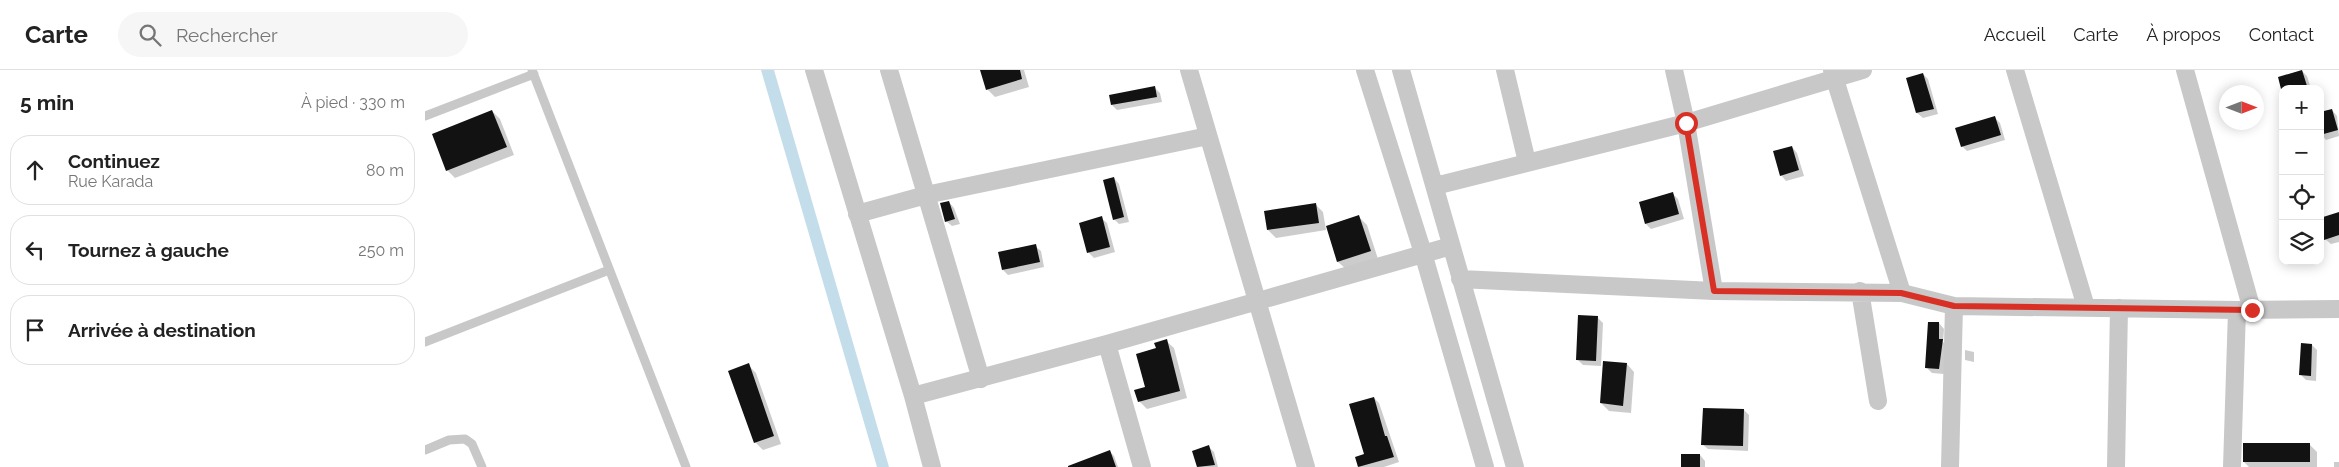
<!DOCTYPE html>
<html lang="fr">
<meta charset="utf-8">
<style>
:root{--surface:#fff;--page:#f6f6f6;--text:#222;--muted:#767676;--line:#e0e0e0}
body{margin:0;font-family:Raleway,sans-serif;background:var(--page);color:var(--text)}
.controls{position:absolute;right:15px;top:15px;display:grid;overflow:hidden;border-radius:10px;box-shadow:0 2px 12px #0003}
.controls button{width:45px;height:45px;display:grid;place-items:center;padding:0;border:0;border-bottom:1px solid var(--line);background:var(--surface);color:var(--text);font:25px sans-serif}
.compass{position:absolute;left:1794px;top:15px;width:45px;height:45px;border-radius:50%;background:var(--surface);box-shadow:0 2px 12px #0003;rotate:90deg}
.stop{position:absolute;width:15px;height:15px;margin:-11px;border:4px solid #d93025;border-radius:50%;background:#fff}
.stop.end{background:#d93025;border-color:#fff;box-shadow:0 1px 5px #0008}
.list{margin:0;padding:0;list-style:none}
h2{display:flex;justify-content:space-between;align-items:center;height:65px;margin:0;padding:0 20px;font-size:21px}
h2 small{font-size:16px;font-weight:400;color:var(--muted)}
.list li{display:grid;grid-template-columns:32px 1fr auto;gap:15px;align-items:center;box-sizing:border-box;height:70px;margin:0 10px 10px;padding:0 10px;border:1px solid var(--line);border-radius:20px}
.list b{display:block;font-size:19px;white-space:nowrap}
.list p{margin:0;font-size:16px;white-space:nowrap;color:var(--muted)}
.list em{font-size:16px;font-style:normal;color:var(--muted)}
.icon{flex:none;width:28px;height:28px;fill:none;stroke:currentColor;stroke-width:2;stroke-linecap:round;stroke-linejoin:round}
.map{position:relative;flex:none;width:1914px;height:397px;overflow:hidden}
header{display:flex;align-items:center;gap:30px;box-sizing:border-box;height:70px;padding:0 25px;background:var(--surface);border-bottom:1px solid var(--line)}
header strong{font-size:24px}
nav{display:flex;gap:28px;margin-inline-start:auto;font-size:18px}
.search{width:350px;height:45px;background:var(--page);display:flex;align-items:center;gap:12px;box-sizing:border-box;padding:0 18px;border-radius:28px;color:var(--muted);font-size:19px}
main{display:flex}
aside{flex:1;background:var(--surface)}
.map>svg:first-child{display:block}
.water{fill:#c4ddea}
.shadow{fill:#0003}
.building{fill:#121212}
.lines{fill:none;stroke-linecap:round;stroke-linejoin:round}
.service{stroke:#c8c8c8;stroke-width:9}
.minor{stroke:#c8c8c8;stroke-width:18}
.route{stroke:#d93025;stroke-width:6}
</style>
<header>
<strong>Carte</strong>
<div class="search"><svg class="icon" aria-label="search" viewBox="0 0 24 24"><circle cx="10" cy="10" r="6"/><path d="M15 15l6 6"/></svg>Rechercher</div>
<nav><a>Accueil</a><a>Carte</a><a>À propos</a><a>Contact</a></nav>
</header>
<main>
<aside>
<h2>5 min<small>À pied · 330 m</small></h2>
<ul class="list">
<li><svg class="icon" aria-label="ahead" viewBox="0 0 24 24"><path d="M12 20V5M6 11l6-6 6 6"/></svg><div><b>Continuez</b><p>Rue Karada</p></div><em>80 m</em></li>
<li><svg class="icon" aria-label="left" viewBox="0 0 24 24"><path d="M17 20v-9H6M10 6l-5 5 5 5"/></svg><div><b>Tournez à gauche</b></div><em>250 m</em></li>
<li><svg class="icon" aria-label="arrive" viewBox="0 0 24 24"><path d="M6 21V4h12l-3 4 3 4H6"/></svg><div><b>Arrivée à destination</b></div></li>
</ul>
</aside>
<div class="map">
<svg width="1914" height="397" viewBox="0 0 1914 397">
<rect width="100%" height="100%" fill="#fff"/>
<!-- water -->
<path class="water" d="M336 0H349L464 397H452Z"/>
<!-- shadow -->
<path class="shadow" d="M557 0H599L604 17 570 27 562 19Z
M1877 1 1882 6 1886 19 1858 20 1854 8Z
M1498 4 1503 9 1513 44 1498 48 1492 43 1483 8Z
M730 18 735 23 737 32 692 40 687 35Z
M1907 40 1912 46 1914 66 1901 70 1896 64Z
M67 41 75 49 89 85 30 108 22 100Z
M1570 48 1575 53 1580 70 1542 81 1537 76Z
M1367 77 1372 83 1379 106 1361 111 1356 105Z
M689 108 694 114 704 152 694 154 689 149Z
M1247 123 1253 129 1259 149 1226 159 1221 154Z
M524 132 529 138 535 154 527 156 521 151Z
M890 134 898 142 901 160 851 168 843 160Z
M1914 143V172L1906 174 1900 169 1895 149Z
M934 147 942 155 953 189 921 199 913 192Z
M676 148 682 153 690 182 669 188 664 183Z
M610 176 616 181 619 197 583 205 578 200Z
M1172 247 1178 253 1176 296 1158 295 1153 290Z
M1514 253 1519 259 1518 272 1522 276 1519 304 1507 303 1502 298Z
M741 271 749 278 762 328 722 339 714 331 721 318 732 279Z
M1887 275 1892 280 1891 311 1881 310 1876 305Z
M1540 280 1549 282V292L1540 290Z
M1202 294 1209 302 1206 343 1184 341 1176 333Z
M323 295 331 303 356 374 338 380 330 372Z
M949 328 954 333 974 392 959 397H934L931 388 940 385Z
M1319 340 1324 345 1323 381 1283 379 1277 374Z
M1884 374 1892 382V397H1824L1819 392Z
M784 377 789 382 793 397H773L768 381Z
M685 382 689 386 693 397H652Z
M1275 385 1280 391V397H1257Z
M1909 392H1914V397H1909Z"/>
<!-- building -->
<path class="building" d="M555 0H595L597 9 561 20Z
M1877 0 1882 16 1856 19 1853 7Z
M1498 3 1509 39 1491 43 1481 8Z
M730 16 732 27 686 35 684 25Z
M1907 39 1913 60 1895 65V42Z
M67 40 82 77 21 101 7 64Z
M1570 46 1576 65 1536 77 1530 58Z
M1367 76 1374 100 1355 106 1348 81Z
M689 107 699 147 688 150 678 110Z
M1248 122 1254 144 1220 154 1214 132Z
M524 131 530 149 520 152 515 133Z
M891 133 894 153 842 160 839 141Z
M1914 142V165L1899 170 1895 148Z
M934 145 946 181 912 192 901 156Z
M677 146 685 177 662 183 654 153Z
M611 174 615 192 577 200 573 182Z
M1153 245 1173 246 1171 291 1151 290Z
M1503 252H1514V269H1518L1514 299 1500 298Z
M742 269 755 321 713 332 709 320 720 317 711 284 731 278 729 273Z
M1876 273 1887 274 1886 306 1874 305Z
M1178 291 1202 293 1198 336 1175 333Z
M324 293 349 366 329 373 303 301Z
M949 327 960 366H962L969 387 933 397 930 387 939 384 924 334Z
M1278 338 1319 339 1318 376 1276 375Z
M1818 373H1885V392H1818Z
M784 375 790 395 772 397 767 381Z
M685 380 691 397H643V396Z
M1256 384H1275V397H1256Z"/>
<g class="lines">
<!-- service -->
<path class="service" d="M107 0 261 397
M0 46 109 4
M0 272 184 200
M0 380 24 370 40 369 47 374 57 397"/>
<!-- minor -->
<path class="minor" d="M389 0 488 326 507 397
M464 0 556 309
M764 0 881 397
M940 0 998 183 1060 397
M976 0 1090 397
M1080 0 1102 92
M1249 0 1261 53 1289 221
M1407 0 1477 223
M1590 0 1661 237
M1760 0 1827 240
M1010 116 1261 53 1438 0
M432 144 501 125 783 66
M1035 209 1289 221 1477 223 1529 236 1812 240 1914 239
M1435 221 1453 331
M682 274 717 397
M488 326 682 274 1026 176
M1525 397 1529 236
M1691 397 1694 238
M1807 397 1812 240"/>
</g>
<g class="lines">
<!-- route -->
<path class="route" d="M1261 53 1289 221 1476 223 1529 236 1827 240"/>
</g>
</svg>
<div class="controls">
<button>+</button>
<button>−</button>
<button><svg class="icon" aria-label="locate" viewBox="0 0 24 24"><circle cx="12" cy="12" r="6"/><path d="M12 2v4M12 18v4M2 12h4M18 12h4"/></svg></button>
<button><svg class="icon" aria-label="layers" viewBox="0 0 24 24"><path d="M12 4l9 5-9 5-9-5zM3 14l9 5 9-5"/></svg></button>
</div>
<svg class="compass" viewBox="-18 -18 36 36"><path d="M0-13l5 13h-10z" fill="#e53935"/><path d="M0 13l5-13h-10z" fill="#767676"/></svg>
<div class="stop" style="left:1261px;top:53px"></div>
<div class="stop end" style="left:1827px;top:240px"></div>
</div>
</main>
